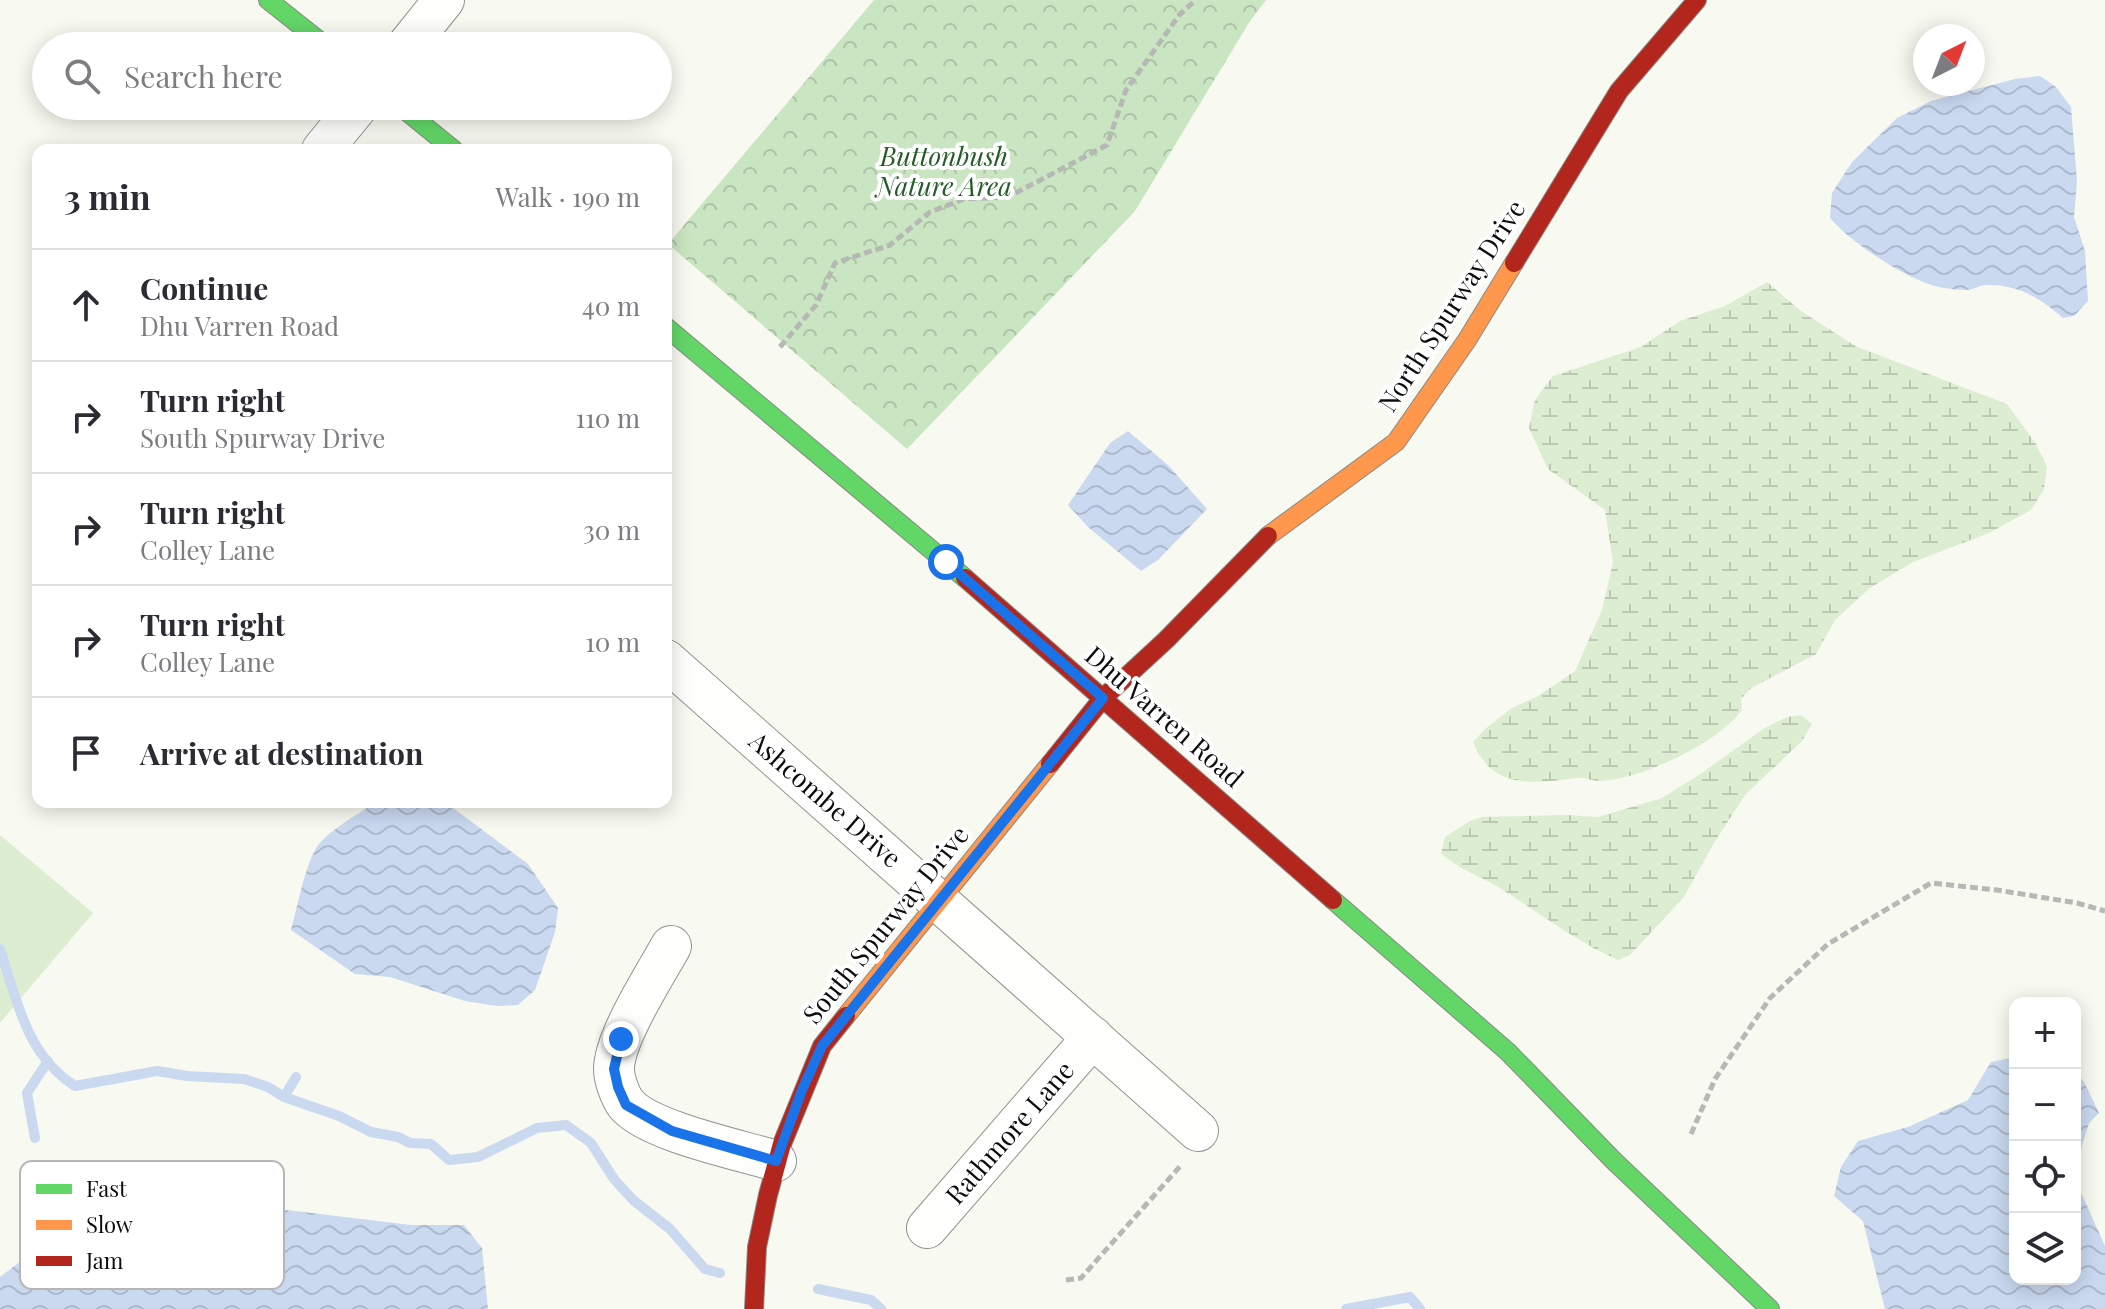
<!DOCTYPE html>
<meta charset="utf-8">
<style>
:root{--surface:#fff;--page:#f2f2f3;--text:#2b2b33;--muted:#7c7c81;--line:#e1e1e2}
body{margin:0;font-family:"Playfair Display",serif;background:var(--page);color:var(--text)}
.controls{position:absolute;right:24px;bottom:24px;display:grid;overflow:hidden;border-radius:16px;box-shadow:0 4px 20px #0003}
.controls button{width:72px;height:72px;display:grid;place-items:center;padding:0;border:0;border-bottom:2px solid var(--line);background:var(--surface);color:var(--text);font:40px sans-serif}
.compass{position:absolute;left:1913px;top:24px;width:72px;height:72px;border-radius:50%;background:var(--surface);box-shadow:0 4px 20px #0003;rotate:42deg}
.stop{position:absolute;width:24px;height:24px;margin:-18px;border:6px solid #1a73e8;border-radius:50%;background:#fff}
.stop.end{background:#1a73e8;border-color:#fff;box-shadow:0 2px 8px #0008}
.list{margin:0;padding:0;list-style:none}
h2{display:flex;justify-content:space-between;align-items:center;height:104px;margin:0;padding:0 32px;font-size:34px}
h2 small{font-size:26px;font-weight:400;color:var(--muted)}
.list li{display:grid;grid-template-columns:52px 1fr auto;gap:24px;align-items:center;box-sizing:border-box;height:112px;padding:0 32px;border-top:2px solid var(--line)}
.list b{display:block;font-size:30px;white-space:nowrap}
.list p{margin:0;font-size:26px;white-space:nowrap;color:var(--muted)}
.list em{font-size:26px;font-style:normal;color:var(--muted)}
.icon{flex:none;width:44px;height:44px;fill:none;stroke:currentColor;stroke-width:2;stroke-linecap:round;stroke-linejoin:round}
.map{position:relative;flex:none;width:2105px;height:1309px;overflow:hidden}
.search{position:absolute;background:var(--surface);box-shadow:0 4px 20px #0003;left:32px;top:32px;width:640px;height:88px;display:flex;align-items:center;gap:20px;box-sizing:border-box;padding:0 28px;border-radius:44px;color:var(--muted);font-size:30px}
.panel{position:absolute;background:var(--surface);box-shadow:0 4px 20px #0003;left:32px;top:144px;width:640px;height:664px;border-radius:16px}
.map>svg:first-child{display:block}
.grass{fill:#dcedd2}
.forest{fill:url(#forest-crowns)}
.wetland{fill:url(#wetland-marsh)}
.water{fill:url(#water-waves)}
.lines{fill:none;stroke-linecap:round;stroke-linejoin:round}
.stream{stroke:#cad9f0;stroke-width:10}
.street-casing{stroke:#92938f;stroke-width:42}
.fast-casing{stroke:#898985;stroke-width:20}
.slow-casing{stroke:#898985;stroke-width:20}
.jam-casing{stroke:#898985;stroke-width:20}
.path{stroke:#b7b7b5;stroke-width:5;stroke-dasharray:8 4;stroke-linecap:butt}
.street{stroke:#fefefd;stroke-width:40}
.fast{stroke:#63d668;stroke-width:18}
.slow{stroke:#ff974d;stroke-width:18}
.jam{stroke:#b3261e;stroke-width:18}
.route{stroke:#1a73e8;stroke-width:10}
.labels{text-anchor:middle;stroke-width:8;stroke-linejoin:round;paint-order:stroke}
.park-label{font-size:26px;font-style:italic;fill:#235d25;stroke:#fff}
.street-label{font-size:26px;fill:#0c0c0c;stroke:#fff}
.key{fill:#fff;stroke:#b6b6b6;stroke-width:2}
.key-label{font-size:22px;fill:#0c0c0c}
</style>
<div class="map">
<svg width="2105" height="1309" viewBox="0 0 2105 1309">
<defs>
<pattern id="forest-crowns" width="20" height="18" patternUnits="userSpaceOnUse" patternTransform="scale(2)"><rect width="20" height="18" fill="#cae5c1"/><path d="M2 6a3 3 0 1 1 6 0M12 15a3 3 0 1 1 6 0" fill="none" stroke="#acc3a5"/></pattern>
<pattern id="wetland-marsh" width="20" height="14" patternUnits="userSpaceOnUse" patternTransform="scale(2)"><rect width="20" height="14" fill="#dcedd2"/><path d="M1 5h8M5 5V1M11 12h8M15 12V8" fill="none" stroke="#bccab3"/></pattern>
<pattern id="water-waves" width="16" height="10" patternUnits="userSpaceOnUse" patternTransform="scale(2)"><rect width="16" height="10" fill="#cad9f0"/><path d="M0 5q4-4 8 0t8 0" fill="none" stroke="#acb9cd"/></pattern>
</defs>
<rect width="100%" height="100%" fill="#f8f9f0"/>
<!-- grass -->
<path class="grass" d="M0 835 93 913 0 1023Z"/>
<!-- forest -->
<path class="forest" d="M874 0H1266L1250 21 1135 211 907 449 668 244Z"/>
<!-- wetland -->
<path class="wetland" d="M1767 282 1801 311 1855 346 2007 404 2036 444 2047 467 2044 489 2031 510 1989 533 1913 562 1870 588 1835 620 1816 654 1751 688 1741 699 1742 710C1718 743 1644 778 1602 781 1594 782 1586 777 1578 778 1536 783 1492 791 1473 742L1485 729 1512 708 1538 696 1575 671 1602 610 1613 562 1605 510 1548 469 1529 428 1535 400 1553 376 1641 347 1680 321 1725 306Z
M1801 715 1812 724 1802 741 1745 795 1714 843 1684 897 1630 955 1618 960C1575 941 1539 913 1500 888 1480 876 1458 869 1441 853L1445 837 1470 821 1482 817 1567 815 1598 817 1662 798 1702 773 1763 729 1787 717Z"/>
<!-- water -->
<path class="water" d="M2040 76 2056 87 2071 107 2077 181 2074 217 2085 251 2088 301 2074 316 2063 318C2041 298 2017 284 1986 285 1980 285 1975 289 1968 290 1961 290 1951 289 1944 288 1911 283 1851 243 1830 218L1832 193 1852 162 1897 118 1931 101 2015 79Z
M1128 431 1169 466 1207 509 1158 560 1141 571 1088 527 1068 505 1110 443Z
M376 802H445L528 864 558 908 555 932 535 990 518 1005 497 1006 465 1001 390 977 355 974 291 930C297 909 306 860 319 844 334 827 357 815 376 802Z
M2015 1057V1279H2075V1179L2105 1246V1309H1885L1863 1221 1834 1196 1841 1167 1858 1141 1908 1127 1968 1100 1991 1062Z
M2075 1072 2084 1082 2099 1113 2089 1123 2075 1168Z
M270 1208 411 1225H464L482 1248 488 1309H0V1277L60 1231 167 1217Z"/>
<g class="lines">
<!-- stream -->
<path class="stream" d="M0 949C17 1000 26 1055 75 1086L157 1071 187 1076 244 1079 268 1087 284 1097 339 1116 371 1132 398 1137 410 1143 431 1144 449 1160 478 1157 537 1128 566 1125 591 1143 614 1179 633 1200 670 1229 705 1269 720 1273
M284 1097 296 1077
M35 1138 27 1093 48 1061
M818 1289 871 1300 881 1309
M1346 1309 1410 1297 1420 1309"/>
<!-- street casing -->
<g class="street-casing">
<path id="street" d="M407 46 444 0
M322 150 358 106
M666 660 1198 1131
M671 946C655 975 614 1038 614 1069 614 1079 620 1096 626 1104 648 1131 740 1150 776 1161
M927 1228 1093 1037"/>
</g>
<!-- fast casing -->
<g class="fast-casing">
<path id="fast" d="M268 0 326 46
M400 106 454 150
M666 327 965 578
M1333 900 1508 1052 1614 1161 1770 1309"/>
</g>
<!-- slow casing -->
<g class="slow-casing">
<path id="slow" d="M1268 536 1396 442 1467 340 1514 263
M846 1016 1050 764"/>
</g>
<!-- jam casing -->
<g class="jam-casing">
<path id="jam" d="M1514 263 1619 91 1697 0
M965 578 1333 900
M1050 764 1103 698 1166 640 1268 536
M754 1309 757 1247 768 1195 782 1144 822 1046 846 1016"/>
</g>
<!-- path -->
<path class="path" d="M780 347 816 305 835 263 890 245 930 212 964 199 1008 197 1107 145 1126 90 1180 14 1196 0
M1691 1134 1715 1079 1770 998 1828 944 1931 883 1997 890 2077 903 2105 911
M1066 1280 1081 1278 1182 1164"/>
<!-- street -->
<use href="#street" class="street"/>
<!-- fast -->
<use href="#fast" class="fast"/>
<!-- slow -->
<use href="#slow" class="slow"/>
<!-- jam -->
<use href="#jam" class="jam"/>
</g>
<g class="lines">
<!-- route -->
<path class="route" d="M621 1039 614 1069 618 1087 626 1105 672 1131 776 1161 802 1090 822 1046 1103 698 946 562"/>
</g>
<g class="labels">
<!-- park labels -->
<g class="park-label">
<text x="944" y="166">Buttonbush<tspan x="944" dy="30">Nature Area</tspan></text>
</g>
<!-- street labels -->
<g class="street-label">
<text transform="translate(1452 306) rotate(-57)" y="9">North Spurway Drive</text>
<text transform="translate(1164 717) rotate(41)" y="9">Dhu Varren Road</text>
<text transform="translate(825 800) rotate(41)" y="9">Ashcombe Drive</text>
<text transform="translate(886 925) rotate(-51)" y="9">South Spurway Drive</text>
<text transform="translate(1010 1133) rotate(-49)" y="9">Rathmore Lane</text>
</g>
</g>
<!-- legend -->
<rect x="20" y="1161" width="264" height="128" rx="12" class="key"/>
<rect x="36" y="1184" width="36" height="10" fill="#63d668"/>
<rect x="36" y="1220" width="36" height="10" fill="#ff974d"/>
<rect x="36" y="1256" width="36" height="10" fill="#b3261e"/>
<g class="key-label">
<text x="86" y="1197">Fast</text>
<text x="86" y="1233">Slow</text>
<text x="86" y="1269">Jam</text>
</g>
</svg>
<div class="controls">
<button>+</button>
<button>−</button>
<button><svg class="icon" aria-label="locate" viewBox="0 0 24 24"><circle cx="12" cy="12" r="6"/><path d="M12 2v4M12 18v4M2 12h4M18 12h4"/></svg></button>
<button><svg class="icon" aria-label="layers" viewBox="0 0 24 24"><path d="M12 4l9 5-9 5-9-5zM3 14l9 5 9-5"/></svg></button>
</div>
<svg class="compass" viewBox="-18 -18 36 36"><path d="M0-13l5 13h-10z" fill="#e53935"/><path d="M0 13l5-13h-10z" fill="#7c7c81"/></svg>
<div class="stop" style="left:946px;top:562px"></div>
<div class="stop end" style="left:621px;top:1039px"></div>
<div class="search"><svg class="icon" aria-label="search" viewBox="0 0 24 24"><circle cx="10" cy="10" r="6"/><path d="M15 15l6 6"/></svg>Search here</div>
<section class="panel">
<h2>3 min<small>Walk · 190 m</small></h2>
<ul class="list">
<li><svg class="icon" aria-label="ahead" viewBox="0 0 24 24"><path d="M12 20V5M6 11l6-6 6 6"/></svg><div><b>Continue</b><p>Dhu Varren Road</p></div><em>40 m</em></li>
<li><svg class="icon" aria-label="right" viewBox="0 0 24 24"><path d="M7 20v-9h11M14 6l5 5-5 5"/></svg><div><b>Turn right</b><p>South Spurway Drive</p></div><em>110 m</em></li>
<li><svg class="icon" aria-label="right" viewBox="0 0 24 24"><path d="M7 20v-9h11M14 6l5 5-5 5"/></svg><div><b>Turn right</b><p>Colley Lane</p></div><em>30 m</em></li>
<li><svg class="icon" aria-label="right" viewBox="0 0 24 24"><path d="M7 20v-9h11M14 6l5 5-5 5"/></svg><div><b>Turn right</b><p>Colley Lane</p></div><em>10 m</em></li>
<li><svg class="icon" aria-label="arrive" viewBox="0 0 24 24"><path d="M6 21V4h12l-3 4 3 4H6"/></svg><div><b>Arrive at destination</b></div></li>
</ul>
</section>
</div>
